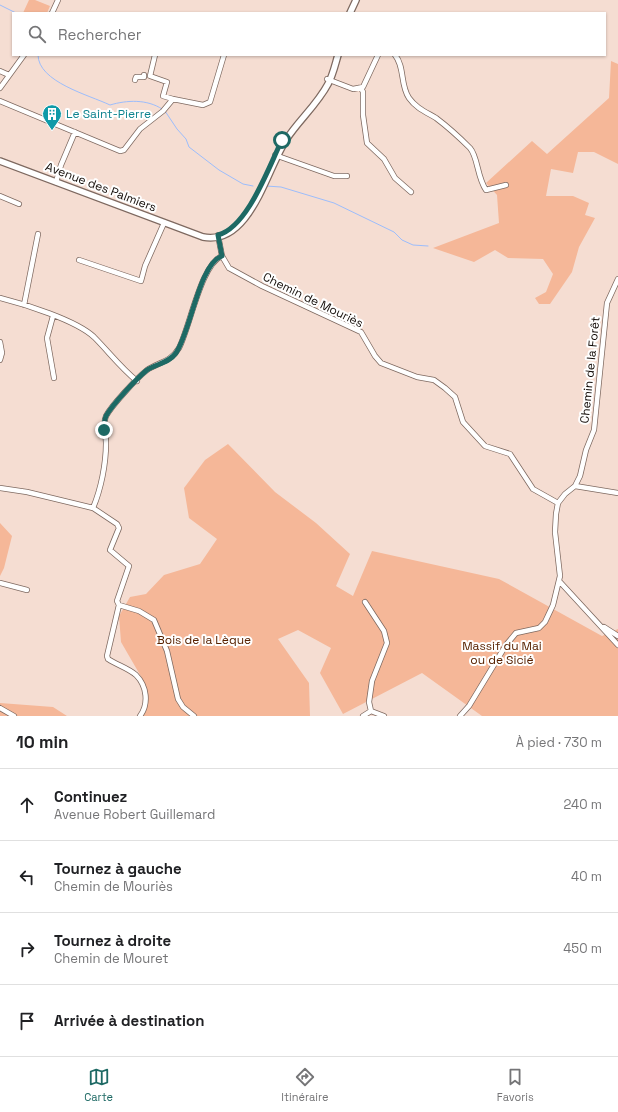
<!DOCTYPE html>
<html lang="fr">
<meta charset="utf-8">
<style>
:root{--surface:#fff;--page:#f2f2f2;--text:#202124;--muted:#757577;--line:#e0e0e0;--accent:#1d6964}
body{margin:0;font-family:"Space Grotesk",sans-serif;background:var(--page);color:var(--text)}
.stop{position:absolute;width:12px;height:12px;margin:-9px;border:3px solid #1d6964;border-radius:50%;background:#fff}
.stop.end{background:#1d6964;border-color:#fff;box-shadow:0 1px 4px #0008}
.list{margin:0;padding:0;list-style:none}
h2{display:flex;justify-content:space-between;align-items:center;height:52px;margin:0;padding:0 16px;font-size:17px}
h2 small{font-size:13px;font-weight:400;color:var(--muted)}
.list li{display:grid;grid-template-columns:26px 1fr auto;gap:12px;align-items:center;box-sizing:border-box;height:72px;padding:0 16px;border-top:1px solid var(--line)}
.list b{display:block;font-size:15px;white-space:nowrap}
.list p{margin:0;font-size:13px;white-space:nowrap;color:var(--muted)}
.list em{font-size:13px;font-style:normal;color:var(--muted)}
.icon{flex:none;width:22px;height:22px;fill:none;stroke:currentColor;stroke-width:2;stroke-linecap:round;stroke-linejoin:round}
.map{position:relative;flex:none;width:618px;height:716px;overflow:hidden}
.search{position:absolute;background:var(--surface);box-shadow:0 1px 3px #0004;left:12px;right:12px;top:12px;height:44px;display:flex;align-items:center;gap:10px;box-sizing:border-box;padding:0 14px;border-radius:0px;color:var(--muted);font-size:15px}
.sheet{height:340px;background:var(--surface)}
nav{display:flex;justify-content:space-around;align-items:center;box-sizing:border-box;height:56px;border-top:1px solid var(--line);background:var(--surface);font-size:11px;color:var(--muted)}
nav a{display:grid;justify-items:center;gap:2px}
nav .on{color:var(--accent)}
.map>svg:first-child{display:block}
.green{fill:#f5b798}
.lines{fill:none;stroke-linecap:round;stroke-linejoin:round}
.stream{stroke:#9cbdfc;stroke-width:1}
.minor-casing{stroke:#7e6960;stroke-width:6}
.major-casing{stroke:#7e6960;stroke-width:8}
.minor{stroke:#fff;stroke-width:4.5}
.major{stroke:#fff;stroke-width:5.5}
.route{stroke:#1d6964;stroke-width:5}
.labels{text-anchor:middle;stroke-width:4;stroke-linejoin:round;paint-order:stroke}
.culture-label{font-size:12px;fill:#0d838f;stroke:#fff;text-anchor:start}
.street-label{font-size:12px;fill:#120b07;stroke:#fff}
.park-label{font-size:12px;fill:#582200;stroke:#fff}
</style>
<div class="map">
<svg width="618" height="716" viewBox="0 0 618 716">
<rect width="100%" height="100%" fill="#f5ddd2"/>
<!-- green -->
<path class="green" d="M29 0H35L50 6 47 13H23Z
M611 61 618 64V164L594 152H578L573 173 551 169 546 196H573L589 203 585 215 595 218 579 247 572 272 550 304H539L535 298 546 292 553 274 543 259 508 258 495 250 474 262 433 248 499 223 497 195 486 183 532 141 547 154 609 98Z
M228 444 275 492 316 523 350 554 336 586 353 596 372 551 499 579 602 636 618 629V716H482L422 673 343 714 320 673 331 648 298 630 278 639 309 683 310 716H143V680L121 642 119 616 130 597 146 594 164 575 200 564 217 539 189 518 184 488 205 460Z
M0 523 12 536 4 568 0 576Z
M0 703 53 707 67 716H0Z"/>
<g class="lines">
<!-- stream -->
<path class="stream" d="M0 5 16 13
M38 55C38 82 89 95 110 105 127 100 147 99 162 109
M165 111 177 129 186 139 189 147 219 170 243 184 253 186
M266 186 281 187 334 203 394 232 402 240 413 245 428 246"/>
<!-- minor casing -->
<g class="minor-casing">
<path id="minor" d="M52 13 58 0
M155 55 150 76 167 82 163 96 173 99
M395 55C405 67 400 85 409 98 416 108 426 112 436 118 448 127 460 138 470 148 478 157 477 177 486 190L506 185
M0 71 9 75
M327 79 353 89 363 87 378 55
M135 80 136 77H144V75
M0 88 24 55
M361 88 363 92V115L367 143 384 159 395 178 411 192
M0 101 120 151 124 150 140 129 163 111 173 99 203 105 210 102 224 55
M275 155 334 176H347
M56 182 61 165 75 132
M0 196 19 204
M218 235 222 256 229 268 262 286 361 332 375 356 381 363 417 377 434 380 445 388 455 397 463 422 485 446 510 454 533 489 558 503
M79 260 141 281 145 266 164 223
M0 298C24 304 76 320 94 337 109 352 120 367 137 381
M24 305 38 234
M53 316 47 338 54 378
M0 342 2 353 0 360
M575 486 618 493
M0 488 27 492 93 508C101 489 106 464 106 443 106 433 102 425 106 416 112 405 137 378 147 370 159 362 171 362 179 348 190 327 201 264 222 256
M93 508 117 524 119 528 110 550 129 566 117 601 119 605 139 611 154 620 167 651 178 699 183 707 194 716
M560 582 618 645
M0 583 27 590
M365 602 384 631 387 643 372 681 369 702 371 711
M119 605 107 656 108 659C117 665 128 668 136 675 147 686 149 704 140 716
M604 627 618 636
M0 708 14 716
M363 716 371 711 384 716
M460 716 469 706 506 645 516 633 539 628 545 622 553 605 560 576 555 532 556 514 558 503 565 494 575 486 580 476 586 450 594 430 607 303 618 279"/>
</g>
<!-- major casing -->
<g class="major-casing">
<path id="major" d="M350 13 356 0
M0 161 203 237C250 246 266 171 286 140 298 121 317 105 328 84 333 75 335 65 338 55"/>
</g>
<!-- minor -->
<use href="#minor" class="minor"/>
<!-- major -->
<use href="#major" class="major"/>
</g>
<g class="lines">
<!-- route -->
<path class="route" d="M104 430C104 425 104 421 106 416 112 405 137 378 147 370 156 364 169 363 176 353 191 331 199 264 222 256L218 235C248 227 269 166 282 140"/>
</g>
<!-- icons -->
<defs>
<g id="building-pin" transform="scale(1)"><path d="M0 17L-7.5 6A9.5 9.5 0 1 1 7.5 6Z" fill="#0f9aa8" stroke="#fff"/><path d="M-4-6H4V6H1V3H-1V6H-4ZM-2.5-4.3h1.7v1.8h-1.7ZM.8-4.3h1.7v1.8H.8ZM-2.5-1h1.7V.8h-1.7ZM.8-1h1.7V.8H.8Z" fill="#fff"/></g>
</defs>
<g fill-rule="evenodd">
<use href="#building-pin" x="52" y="114"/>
</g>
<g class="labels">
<!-- culture labels -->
<g class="culture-label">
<text x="66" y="118">Le Saint-Pierre</text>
</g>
<!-- street labels -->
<g class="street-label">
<text transform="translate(101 187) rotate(21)" y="4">Avenue des Palmiers</text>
<text transform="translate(313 300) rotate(26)" y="4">Chemin de Mouriès</text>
<text transform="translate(590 370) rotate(-84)" y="4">Chemin de la Forêt</text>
</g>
<!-- park labels -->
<g class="park-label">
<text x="204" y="644">Bois de la Lèque</text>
<text x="502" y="650">Massif du Mai<tspan x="502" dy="14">ou de Sicié</tspan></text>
</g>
</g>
</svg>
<div class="stop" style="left:282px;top:140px"></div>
<div class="stop end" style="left:104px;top:430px"></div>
<div class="search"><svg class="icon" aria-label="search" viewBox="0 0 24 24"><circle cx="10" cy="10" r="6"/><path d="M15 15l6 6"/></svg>Rechercher</div>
</div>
<section class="sheet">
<h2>10 min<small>À pied · 730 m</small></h2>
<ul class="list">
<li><svg class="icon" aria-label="ahead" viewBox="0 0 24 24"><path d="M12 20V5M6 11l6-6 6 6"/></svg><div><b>Continuez</b><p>Avenue Robert Guillemard</p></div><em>240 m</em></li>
<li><svg class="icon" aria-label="left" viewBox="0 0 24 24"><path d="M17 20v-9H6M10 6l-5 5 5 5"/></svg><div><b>Tournez à gauche</b><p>Chemin de Mouriès</p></div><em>40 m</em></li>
<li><svg class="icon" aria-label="right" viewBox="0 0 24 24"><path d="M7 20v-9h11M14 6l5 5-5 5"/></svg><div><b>Tournez à droite</b><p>Chemin de Mouret</p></div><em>450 m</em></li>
<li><svg class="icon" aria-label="arrive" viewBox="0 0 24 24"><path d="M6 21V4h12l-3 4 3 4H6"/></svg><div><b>Arrivée à destination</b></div></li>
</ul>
</section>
<nav>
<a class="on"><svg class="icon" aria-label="map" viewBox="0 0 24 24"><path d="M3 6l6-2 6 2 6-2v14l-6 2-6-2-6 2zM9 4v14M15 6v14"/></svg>Carte</a>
<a><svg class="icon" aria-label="directions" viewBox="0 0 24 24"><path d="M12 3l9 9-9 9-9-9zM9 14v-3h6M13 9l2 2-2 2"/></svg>Itinéraire</a>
<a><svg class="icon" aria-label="saved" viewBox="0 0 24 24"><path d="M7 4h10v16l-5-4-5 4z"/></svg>Favoris</a>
</nav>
